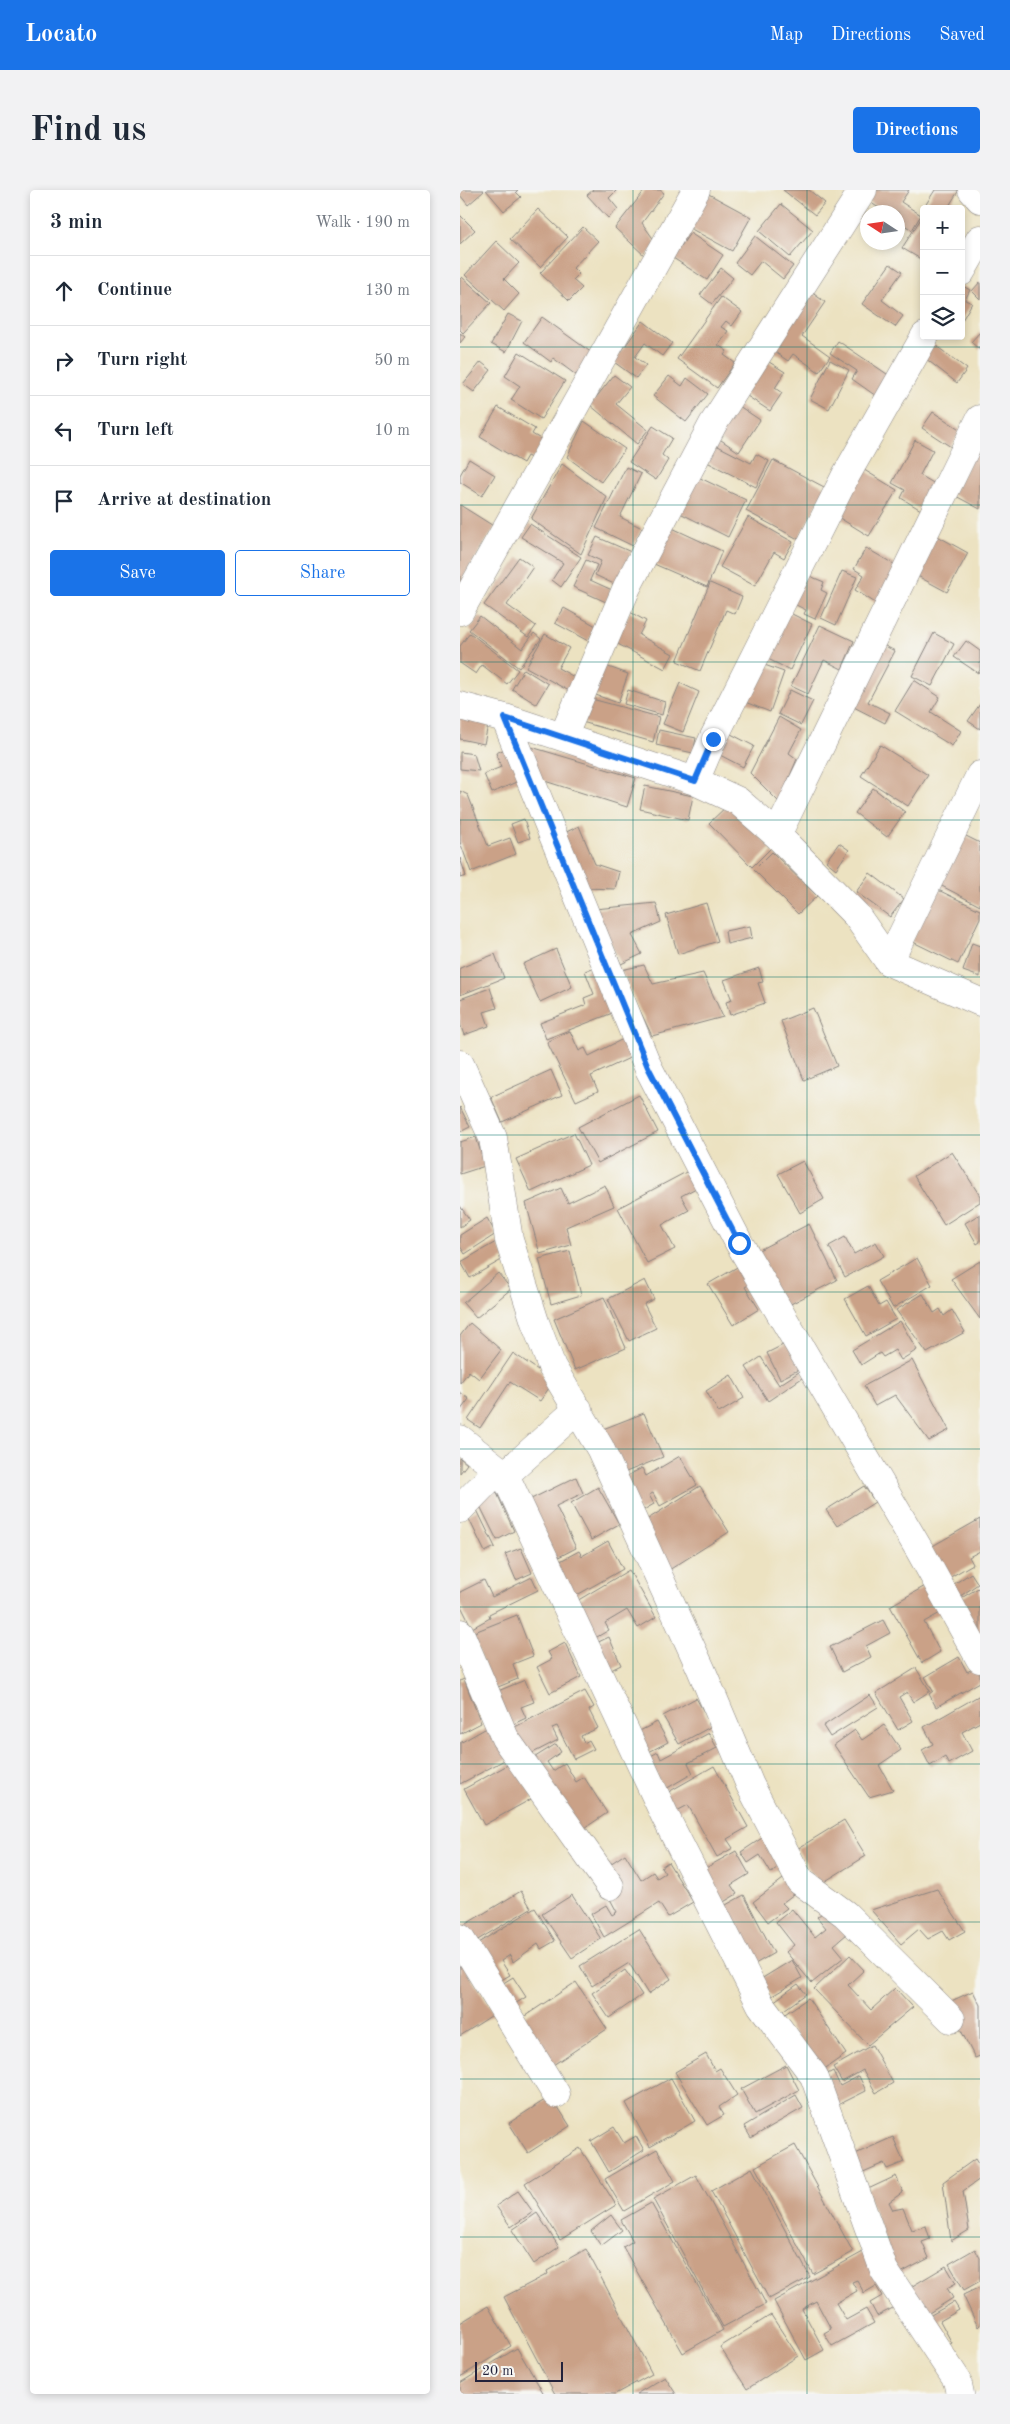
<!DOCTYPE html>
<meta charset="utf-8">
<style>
:root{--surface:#fff;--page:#f2f2f3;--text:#1f2937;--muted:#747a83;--line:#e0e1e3;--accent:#1a73e8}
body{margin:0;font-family:"Old Standard TT",serif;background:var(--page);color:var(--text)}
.controls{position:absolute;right:15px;top:15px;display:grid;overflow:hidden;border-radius:5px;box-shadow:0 2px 8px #0003}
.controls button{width:45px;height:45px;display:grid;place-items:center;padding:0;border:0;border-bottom:1px solid var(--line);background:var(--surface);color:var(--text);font:25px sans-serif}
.compass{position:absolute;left:400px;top:15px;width:45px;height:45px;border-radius:50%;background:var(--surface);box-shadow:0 2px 8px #0003;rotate:282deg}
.scale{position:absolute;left:15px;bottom:12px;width:88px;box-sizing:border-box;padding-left:5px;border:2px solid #22223b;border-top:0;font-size:14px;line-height:18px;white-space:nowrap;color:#22223b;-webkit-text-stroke:4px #f6f6f2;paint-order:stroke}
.stop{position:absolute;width:15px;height:15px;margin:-11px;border:4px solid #1a73e8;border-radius:50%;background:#fff}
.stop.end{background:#1a73e8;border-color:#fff;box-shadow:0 1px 5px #0008}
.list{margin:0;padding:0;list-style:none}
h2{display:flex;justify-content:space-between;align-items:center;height:65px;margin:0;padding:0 20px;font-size:21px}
h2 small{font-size:16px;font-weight:400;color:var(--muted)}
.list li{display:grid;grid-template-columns:32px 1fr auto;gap:15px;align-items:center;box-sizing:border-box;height:70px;padding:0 20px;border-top:1px solid var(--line)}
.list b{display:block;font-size:19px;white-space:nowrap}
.list em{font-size:16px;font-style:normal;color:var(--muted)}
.actions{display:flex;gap:10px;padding:15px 20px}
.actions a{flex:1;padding:11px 0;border:1px solid var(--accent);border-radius:5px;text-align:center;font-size:18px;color:var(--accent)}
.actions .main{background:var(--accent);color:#fff}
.icon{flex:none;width:28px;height:28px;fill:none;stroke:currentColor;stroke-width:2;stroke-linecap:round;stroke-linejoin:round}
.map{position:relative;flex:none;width:520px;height:2204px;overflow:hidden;border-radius:5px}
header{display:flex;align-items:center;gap:30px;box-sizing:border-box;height:70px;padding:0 25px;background:var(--accent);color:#fff}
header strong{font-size:24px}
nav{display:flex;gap:28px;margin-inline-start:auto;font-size:18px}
.intro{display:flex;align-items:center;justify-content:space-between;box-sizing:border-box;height:120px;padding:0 30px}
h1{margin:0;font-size:35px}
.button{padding:12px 22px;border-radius:5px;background:var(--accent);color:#fff;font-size:18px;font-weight:700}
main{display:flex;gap:30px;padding:0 30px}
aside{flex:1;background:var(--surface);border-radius:5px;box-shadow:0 2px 8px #0003}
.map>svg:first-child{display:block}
.building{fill:#caa187}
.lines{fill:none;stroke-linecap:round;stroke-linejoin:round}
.minor-casing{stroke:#87827e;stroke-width:29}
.minor{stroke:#fff;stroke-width:28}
.route{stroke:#1a73e8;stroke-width:6}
.grid{fill:none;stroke:#0f766e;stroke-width:1;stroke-opacity:0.55}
</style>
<header>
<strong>Locato</strong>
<nav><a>Map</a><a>Directions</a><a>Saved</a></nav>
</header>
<div class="intro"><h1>Find us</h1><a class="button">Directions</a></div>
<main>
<aside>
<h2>3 min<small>Walk · 190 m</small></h2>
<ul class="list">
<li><svg class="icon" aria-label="ahead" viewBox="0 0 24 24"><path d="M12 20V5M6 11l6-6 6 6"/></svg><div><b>Continue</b></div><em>130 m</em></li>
<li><svg class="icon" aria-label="right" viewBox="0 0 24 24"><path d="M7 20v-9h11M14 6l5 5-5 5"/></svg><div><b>Turn right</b></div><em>50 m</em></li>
<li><svg class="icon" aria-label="left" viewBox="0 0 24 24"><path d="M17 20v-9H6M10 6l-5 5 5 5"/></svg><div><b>Turn left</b></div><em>10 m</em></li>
<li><svg class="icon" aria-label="arrive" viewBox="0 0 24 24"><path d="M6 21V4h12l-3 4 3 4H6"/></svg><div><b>Arrive at destination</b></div></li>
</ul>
<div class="actions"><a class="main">Save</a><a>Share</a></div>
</aside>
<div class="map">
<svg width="520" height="2204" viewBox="0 0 520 2204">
<rect width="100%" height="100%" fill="#f6f6f2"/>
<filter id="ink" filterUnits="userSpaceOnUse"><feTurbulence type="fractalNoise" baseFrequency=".02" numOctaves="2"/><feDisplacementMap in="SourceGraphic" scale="10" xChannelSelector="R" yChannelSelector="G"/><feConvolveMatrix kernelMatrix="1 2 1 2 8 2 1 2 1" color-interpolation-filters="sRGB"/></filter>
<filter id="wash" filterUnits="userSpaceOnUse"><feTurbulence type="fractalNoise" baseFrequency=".0096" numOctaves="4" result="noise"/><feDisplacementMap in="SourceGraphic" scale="20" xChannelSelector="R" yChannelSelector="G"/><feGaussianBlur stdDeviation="1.12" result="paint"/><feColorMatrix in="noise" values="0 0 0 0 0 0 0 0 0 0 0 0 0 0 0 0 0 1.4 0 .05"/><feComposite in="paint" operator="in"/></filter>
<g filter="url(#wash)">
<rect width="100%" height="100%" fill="#ece2c1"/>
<g id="blocks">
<!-- building -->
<path class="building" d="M0 0H23L24 1 8 15 0 5Z
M26 0H58L56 2 61 7 44 21Z
M133 0H157L149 8 158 19 148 28 127 5Z
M185 0H200L204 3 182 33 197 54 186 67 155 38Z
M323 0H349L365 13 355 25Z
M415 0H449L441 12 461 25 452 40 438 31V22H425L408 11Z
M475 0H499L487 19H463Z
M243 1 291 27 272 61 224 35Z
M321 14 353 40 330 67 299 41Z
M78 19 108 47 80 77 50 49Z
M464 24 462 55 464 71 442 58Z
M0 25 15 40 0 54Z
M123 37 138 51 113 78 119 84 113 90 122 98 109 111 80 83Z
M230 43 263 65 247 90 213 68Z
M295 46 333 76 323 89 301 71 290 85 275 73Z
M36 51 59 73 44 89 59 104 44 121 5 85Z
M430 74 442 82 422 110 443 126 435 137 402 114Z
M261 78 273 88 252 114 240 105Z
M2 87 31 113 3 143 0 140V89Z
M520 92V109L512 101Z
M501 95 510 100 505 110 512 113 501 132Z
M351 102 365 112 342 146 370 166 359 182 333 164 328 171 312 160Z
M261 107 282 122 272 136 266 131 261 137 268 141 258 155 267 161 264 165 275 173 257 198 217 169Z
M48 124 62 131 46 162 31 154Z
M82 127 132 163 116 185 93 168 91 172 64 152Z
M183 131 212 153 202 166 185 153 175 167 186 175 176 188 154 172Z
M520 142V160L511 152Z
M0 143 5 147 0 153Z
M378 151 430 186 416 206 392 189 397 181 370 163Z
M471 152 507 179 497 193 461 165Z
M59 162 105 191 81 229 51 210 60 196 45 186Z
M306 170 325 182 315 198 322 203 310 221 284 204Z
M370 170 389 180 369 219 350 209Z
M21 172 31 180 14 202 3 194Z
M154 185 170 197 156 214 188 240 177 254 130 215Z
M209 186 222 196 227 188 248 204 226 232 193 206Z
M279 216 300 230 279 262 258 248Z
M38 217 75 239 72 244 84 251 73 269 67 266 63 273 20 247Z
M473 222 501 240 491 257 462 238Z
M124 231 165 259 141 292 107 267Z
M193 236 212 248 202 265 208 270 196 290 169 272Z
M455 250 473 260 460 285 475 294 461 320 441 308 445 300 432 293Z
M256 255 291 273 296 264 309 271 296 297 247 272Z
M516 261 520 263V319L492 304Z
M9 269 35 285 22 306 0 292V285Z
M313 270 366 298 338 349 286 321Z
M102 274 147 307 121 364 71 329Z
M166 277 181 284 160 327 182 338 173 356 136 338Z
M401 278 437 300 409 346 373 324Z
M234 285 286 310 268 347 216 321Z
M0 315 35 337 0 393Z
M288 327 333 352 324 368 314 362 295 396 260 377Z
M70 334 121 367 101 397 92 390 103 373 61 347Z
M210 337 262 361 247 397 194 374Z
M472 343 508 363 487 402 450 382Z
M137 347 171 362 156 395 135 385 141 371 128 365Z
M406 358 439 377 417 414 395 400 404 385 394 379Z
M59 367 73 377 47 415 76 436 68 447 24 415Z
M126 370 137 375 130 390 152 400 146 412 113 397Z
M382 381 397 387 376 435 361 428Z
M345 384 364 392 361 400 367 403 355 429 344 424 346 420 332 413Z
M250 393 282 407 275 424 266 420 240 481 217 471Z
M104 418 136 436 128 451 95 433Z
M170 422 186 431 179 445 213 464 205 479 154 452Z
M328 422 352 434 330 480 306 468Z
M20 426 62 459 74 443 81 449 59 478 9 440Z
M360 435 394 451 382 479 364 470 348 504 331 496Z
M10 443 58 480 47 494 22 475 16 484 0 473V456Z
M474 443 494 454 472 496 452 486Z
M85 444 109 458 98 478 116 488 109 501 66 477Z
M506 451 520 461V480L518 483 494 467Z
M417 452 435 461 408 512 430 523 425 533 386 513Z
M299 473 324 482 310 522 285 512Z
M143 475 168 484 158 513 133 504Z
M64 479 88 494 76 514 52 499Z
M454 490 480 507 471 522 501 541 492 556 435 521Z
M220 493 239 502 223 542 203 534Z
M168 500 205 512 202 525 164 514Z
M330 500 353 511 341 535 318 524Z
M128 508 199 527 193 552 122 532Z
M520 514V539L508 531Z
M0 524 29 530 24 554 0 549Z
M319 527 341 540 329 563 337 569 319 612 290 583Z
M199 540 236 548 233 563 196 555Z
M269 543 294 556 283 577 258 564Z
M61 554 176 588 167 617 72 587Z
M420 555 468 585 448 616 401 586Z
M52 556 65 588 32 603 24 584 41 577 36 563Z
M0 562 14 564 19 581 0 579Z
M185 596 233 606 228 630 180 619Z
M413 598 445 622 427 647 395 623Z
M0 601 8 605 28 656 50 648 56 664 11 682 0 652Z
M269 614 311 658 292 677 249 633Z
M64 629 70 648 58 652 51 634Z
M119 636 135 674 159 682 155 699 124 698 100 645Z
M504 645 520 653V716L478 694Z
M379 653 389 660 376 679 366 671Z
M312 662 357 706 338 724 294 680Z
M0 668 6 686 0 688Z
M410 683 444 709 430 727 396 702Z
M476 699 520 720V728L498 774 451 751Z
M196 713 201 732 172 745 182 764 161 774 135 719Z
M246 713 258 751 218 764 206 725Z
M290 736 292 748 267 754 265 741Z
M512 753 520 756V787L503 781Z
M96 759 112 797 80 812 63 774Z
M35 764 44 788 0 805V778Z
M184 775 193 794 243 783 263 827 192 846 161 780Z
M137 776 155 822 86 849 80 833 126 815 124 808 134 804 125 781Z
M299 778 303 792 298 793 305 813 270 825 266 812 272 810 264 790Z
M30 798 37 818 24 822 29 836 4 845 0 834V809Z
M353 818 377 876 344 890 321 831Z
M110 841 119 861 125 858 129 866 167 847 176 865 131 886 138 901 116 911 87 852Z
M91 880 102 905 42 932 31 907Z
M179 905 198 942 138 973 118 937Z
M0 917 10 937 0 942Z
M114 943 129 975 71 1002 56 969Z
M16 947 25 976 0 984V952Z
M492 962 520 1006V1012L484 1035 454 986Z
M343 971 364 1009 340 1023 318 984Z
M230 980 238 997 221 1006 229 1020 202 1035 215 1059 187 1073 158 1018Z
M145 995 154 1016 106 1037 111 1055 80 1064 66 1013 101 998 108 1013Z
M0 1016 10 1030 0 1037Z
M520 1024V1052L517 1054 505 1033Z
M27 1028 36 1044 5 1064 0 1056V1045Z
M349 1034 377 1090 323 1118 295 1062Z
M385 1047 394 1064 416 1052 424 1066 385 1087 369 1056Z
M36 1052 45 1068 10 1088 1 1072Z
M110 1061 121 1105 91 1114 79 1069Z
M457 1068 472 1095 433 1118 417 1091Z
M520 1071V1129L491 1089Z
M279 1076 290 1094 285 1097 299 1119 273 1135 248 1094Z
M38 1083 51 1099 16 1128 3 1113Z
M185 1090 194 1109 184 1114 196 1138 169 1151 148 1109Z
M408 1096 419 1116 426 1112 436 1129 406 1146 385 1109Z
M463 1104 474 1123 480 1119 484 1126 492 1120 505 1142 467 1163 436 1120Z
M144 1107 166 1158 115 1180 94 1129Z
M440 1131 457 1160 441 1170 435 1160 423 1167 420 1163 401 1175 392 1160Z
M10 1133 41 1160 19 1189 9 1181 0 1193V1146Z
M333 1150 346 1176 320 1189 307 1163Z
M53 1163 81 1182 89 1198 80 1211 50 1192 20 1238 8 1230Z
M301 1167 319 1195 342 1180 345 1186 308 1211 286 1177Z
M452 1170 489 1240 469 1251 435 1205 415 1216 404 1196Z
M271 1185 284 1208 259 1223 246 1201Z
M0 1202 9 1209 0 1221Z
M184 1223 203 1267 161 1284 143 1239Z
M220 1266 237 1295 200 1316 193 1303 189 1305 194 1314 180 1322 161 1289 182 1278 186 1286Z
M0 1268 7 1274 0 1283Z
M116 1287 123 1303 96 1316 116 1358 91 1371 63 1313Z
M240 1296 269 1342 209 1380 180 1334Z
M404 1296 415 1312 377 1336 366 1320Z
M138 1297 159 1334 131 1350 111 1313Z
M36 1301 54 1341 37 1350 17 1310Z
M17 1320 35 1357 25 1362 7 1325Z
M520 1329V1361L509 1367 513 1374 487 1389 469 1358Z
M148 1351 163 1379 110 1409 91 1376 119 1361 122 1366Z
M61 1358 72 1383 56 1390 45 1364Z
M169 1380 196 1427 178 1438 167 1420 145 1433 149 1440 130 1451 110 1415Z
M511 1383 518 1394 499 1407 491 1396Z
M72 1387 78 1400 29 1424 30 1428 12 1438 0 1414V1402L24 1390 32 1407Z
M467 1395 482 1422 464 1432 480 1462 462 1473 430 1416Z
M520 1397V1446L498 1410Z
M57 1425 73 1466 53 1474 58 1489 33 1499 12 1443Z
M423 1430 430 1443 406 1456 411 1467 382 1482 370 1457Z
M149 1447 161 1475 143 1484 130 1456Z
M105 1453 121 1487 90 1503 77 1477 92 1469 88 1462Z
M499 1467 507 1482 516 1477 520 1484V1492L476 1517 469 1504 473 1501 465 1487Z
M456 1478 470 1501 453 1512 447 1502 439 1507 453 1531 438 1540 416 1503Z
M4 1489 21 1533 0 1544V1491Z
M65 1490 74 1512 61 1517 66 1528 47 1537 33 1503Z
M125 1501 134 1517 129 1520 138 1538 121 1546 124 1553 129 1550 134 1559 114 1569 97 1536 92 1538 98 1550 65 1567 51 1539Z
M410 1505 418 1517 370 1547 363 1536Z
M520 1505V1532L502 1542 512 1561 489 1574 485 1567 470 1576 462 1560 473 1554 464 1537Z
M236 1508 252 1536 219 1554 203 1526Z
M197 1532 208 1552 185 1564 174 1544Z
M32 1535 50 1567 0 1594V1553Z
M424 1535 441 1560 419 1575 433 1600 409 1607 374 1555 395 1540 402 1550Z
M249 1543 257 1558 228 1573 233 1583 204 1600 187 1568 198 1562 201 1569Z
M96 1554 101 1562 87 1572 93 1581 105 1573 116 1592 124 1587 147 1623 119 1642 72 1569Z
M53 1572 73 1608 24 1635 4 1599Z
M254 1576 288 1637 267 1649 273 1658 257 1667 228 1615 215 1622 205 1604Z
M384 1630 406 1666 359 1695 337 1659Z
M302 1648 320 1677 311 1683 300 1665 288 1673 281 1662Z
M276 1661 289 1684 271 1695 277 1704 262 1713 242 1680Z
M165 1664 181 1690 193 1682 197 1688 205 1683 201 1677 208 1672 233 1712 208 1727 199 1713 144 1747 131 1724 146 1715 152 1725 157 1722 150 1709 163 1701 147 1676Z
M327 1686 338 1701 322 1713 327 1718 308 1732 293 1712Z
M477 1699 505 1741 489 1750 483 1741 468 1749 459 1739 441 1754 411 1720Z
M61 1701 71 1718 11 1754 1 1737Z
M112 1705 141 1749 112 1768 82 1724Z
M284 1705 314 1763 295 1774 264 1716Z
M75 1718 95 1751 81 1759 78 1754 53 1772 50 1765 41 1771 50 1785 36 1793 13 1756Z
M332 1719 355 1747 366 1738 357 1727 367 1719 387 1744 374 1755 384 1767 352 1793 326 1762 334 1755 316 1732Z
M179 1739 211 1789 188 1804 169 1773 132 1796 120 1776Z
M390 1765 404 1780 388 1795 411 1820 435 1798 453 1817 408 1855 354 1799Z
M0 1770 34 1824 0 1846Z
M332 1770 342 1788 312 1806 301 1789Z
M165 1780 182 1805 149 1828 132 1803Z
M53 1787 66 1807 50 1817 37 1797Z
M116 1792 147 1839 90 1877 59 1830Z
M338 1794 346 1804 321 1822 313 1812Z
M513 1801 520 1815V1866L515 1868 487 1813Z
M348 1808 386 1864 360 1882 322 1826Z
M412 1855 433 1893 416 1903 403 1880 382 1892 373 1877Z
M246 1864 255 1881 260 1878 277 1905 259 1917 264 1925 247 1935 215 1882Z
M326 1875 339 1900 295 1924 281 1899Z
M373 1881 380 1896 399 1886 406 1901 376 1916 362 1887Z
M211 1888 235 1931 190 1957 166 1913Z
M336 1905 343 1918 291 1948 284 1936Z
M91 1906 110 1936 68 1963 49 1933Z
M154 1937 164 1953 176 1946 184 1960 149 1982 131 1951Z
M433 1947 444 1972 427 1979 424 1973 401 1983 393 1965Z
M335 1955 393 2062 353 2084 295 1977Z
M120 1958 156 2015 100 2050 65 1993Z
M197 1959 215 1991 164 2021 145 1989Z
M515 1969 520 1977V1989L503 2001 509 2040 491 2051 483 1992Z
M292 1978 350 2087 309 2109 251 2001Z
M236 1985 306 2114 263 2137 193 2009Z
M436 1986 443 2002 429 2012 433 2020 443 2018 452 2040 466 2036 470 2049 462 2052 469 2068 437 2085 406 2000Z
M58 2001 73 2022 51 2037 36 2016Z
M191 2013 263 2140 223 2163 163 2057 173 2051 161 2030Z
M77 2023 99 2057 74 2074 52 2040Z
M151 2025 162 2040 141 2056 131 2041Z
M126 2059 192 2184 155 2204H95L44 2107 88 2084 87 2081Z
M515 2059 520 2068V2091L504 2100 489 2074Z
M403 2062 433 2118 417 2126 410 2113 422 2106 416 2096 404 2103 397 2090 392 2092 397 2101 376 2113 386 2130 406 2119 414 2133 372 2156 364 2143 371 2139 356 2111 342 2119 364 2160 346 2170 314 2111Z
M486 2076 496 2093 487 2098 493 2108 461 2128 444 2101Z
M520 2097V2135L518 2137 503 2105Z
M494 2112 499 2120 480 2131 492 2153 479 2161 462 2130Z
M28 2116 51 2156 0 2187V2133Z
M311 2125 338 2166 287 2199 260 2157Z
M57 2158 84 2204H0V2193Z
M205 2187 216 2204H176Z"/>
</g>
</g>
<g filter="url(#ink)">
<use href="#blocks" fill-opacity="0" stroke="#87827e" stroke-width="1"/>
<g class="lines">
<!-- minor casing -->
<g class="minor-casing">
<path id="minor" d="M512 0 520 9
M501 82 520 49
M0 421 236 0
M0 516 45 528 235 591 278 611 317 645 396 725 429 772 520 812
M45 528 188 877 279 1053 460 1361 520 1469
M103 547 167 397 253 234 403 0
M235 591 253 549 386 285 465 146
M317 645 520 229
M429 772 520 585
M0 874 33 948 49 1050 75 1132 92 1177 140 1258 241 1479 290 1595 340 1691 385 1724 491 1829
M0 1249 45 1285 206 1628 301 1815 354 1886 424 2080 497 2190 500 2204
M45 1285 118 1219
M0 1319 38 1280
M0 1443 45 1548 150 1696
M0 1748 96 1904"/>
</g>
<!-- minor -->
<use href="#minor" class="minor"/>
</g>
</g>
<g class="lines" filter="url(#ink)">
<!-- route -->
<path class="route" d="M253 549 235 591 45 528 188 877 279 1053"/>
</g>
<!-- grid -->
<path class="grid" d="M173 0V2204M347 0V2204M0 157H520M0 315H520M0 472H520M0 630H520M0 787H520M0 945H520M0 1102H520M0 1259H520M0 1417H520M0 1574H520M0 1732H520M0 1889H520M0 2047H520"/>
</svg>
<div class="controls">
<button>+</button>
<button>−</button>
<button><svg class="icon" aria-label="layers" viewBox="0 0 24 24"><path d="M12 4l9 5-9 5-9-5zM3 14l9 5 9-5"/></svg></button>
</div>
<svg class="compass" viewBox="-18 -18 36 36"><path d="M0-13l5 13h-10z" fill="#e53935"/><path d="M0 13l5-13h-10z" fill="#747a83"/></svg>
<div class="scale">20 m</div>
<div class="stop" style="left:279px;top:1053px"></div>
<div class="stop end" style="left:253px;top:549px"></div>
</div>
</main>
